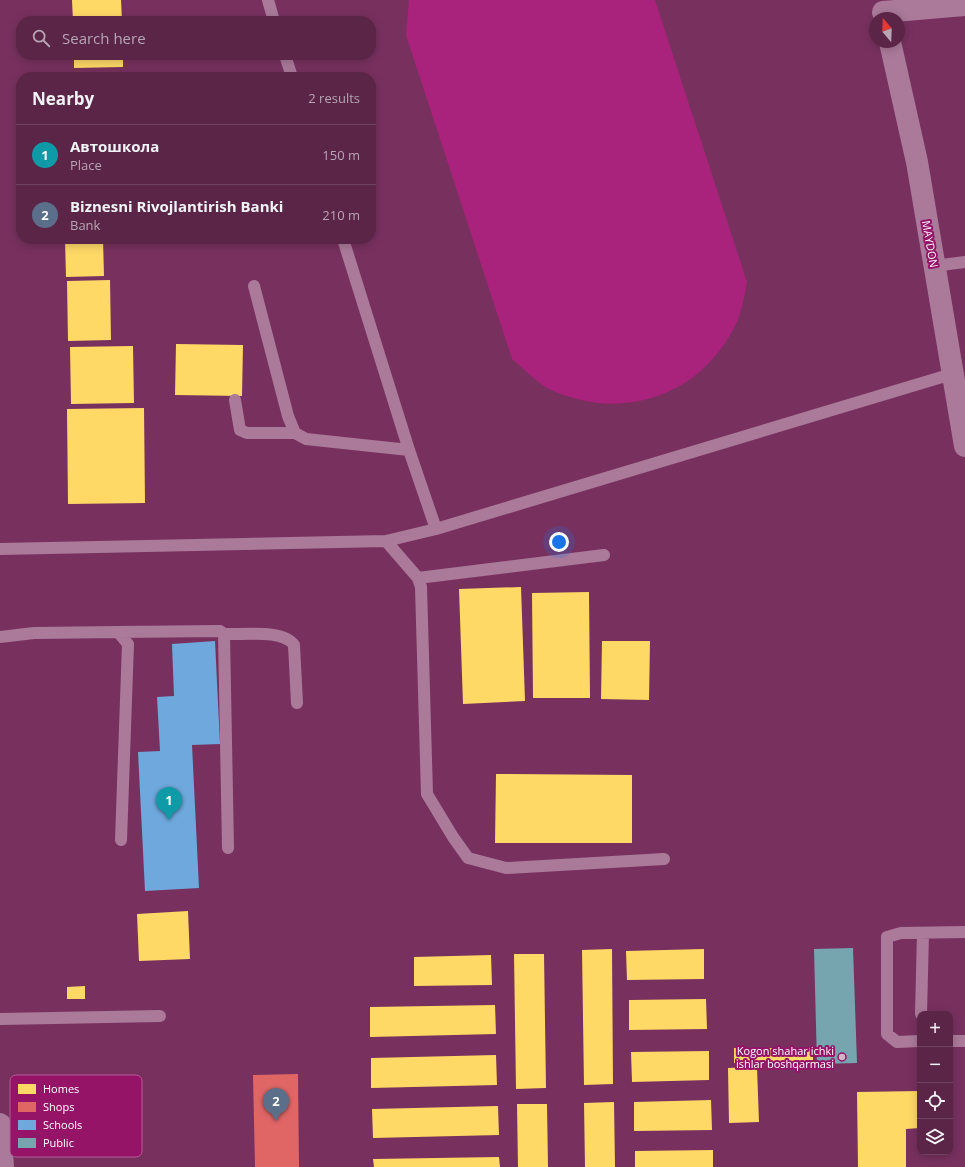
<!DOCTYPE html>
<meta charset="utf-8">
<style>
:root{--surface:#5a2547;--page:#633152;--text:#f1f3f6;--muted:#b8a5b4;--line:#6f4260;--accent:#bca0f2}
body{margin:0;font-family:"Open Sans",sans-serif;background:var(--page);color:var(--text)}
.controls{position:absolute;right:12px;bottom:12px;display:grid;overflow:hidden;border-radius:8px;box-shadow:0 2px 10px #0003}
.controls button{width:36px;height:36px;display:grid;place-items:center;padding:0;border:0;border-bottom:1px solid var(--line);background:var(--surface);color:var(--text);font:20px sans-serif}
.compass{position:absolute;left:869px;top:12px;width:36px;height:36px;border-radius:50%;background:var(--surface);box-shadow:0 2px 10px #0003;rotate:341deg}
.you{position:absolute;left:559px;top:542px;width:14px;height:14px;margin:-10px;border:3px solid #fff;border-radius:50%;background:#1a73e8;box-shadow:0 0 0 6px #1a73e833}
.badge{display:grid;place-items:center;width:26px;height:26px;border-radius:50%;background:var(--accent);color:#fff;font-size:13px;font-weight:700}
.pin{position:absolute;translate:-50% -33px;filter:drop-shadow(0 1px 2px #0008)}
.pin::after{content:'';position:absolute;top:21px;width:14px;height:12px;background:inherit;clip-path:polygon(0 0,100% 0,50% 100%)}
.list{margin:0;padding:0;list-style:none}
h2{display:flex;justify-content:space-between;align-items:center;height:52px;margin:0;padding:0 16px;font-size:17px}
h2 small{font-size:13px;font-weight:400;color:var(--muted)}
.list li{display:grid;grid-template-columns:26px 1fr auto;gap:12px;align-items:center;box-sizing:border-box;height:60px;padding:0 16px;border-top:1px solid var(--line)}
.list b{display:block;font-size:15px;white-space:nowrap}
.list p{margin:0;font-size:13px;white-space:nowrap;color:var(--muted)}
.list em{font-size:13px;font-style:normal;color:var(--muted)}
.icon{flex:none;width:22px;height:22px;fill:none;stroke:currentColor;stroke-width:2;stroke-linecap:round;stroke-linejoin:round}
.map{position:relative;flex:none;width:965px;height:1167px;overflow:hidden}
.search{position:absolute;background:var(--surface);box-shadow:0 2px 10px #0003;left:16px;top:16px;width:360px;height:44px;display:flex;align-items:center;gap:10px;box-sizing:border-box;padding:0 14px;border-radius:16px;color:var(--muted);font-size:15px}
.panel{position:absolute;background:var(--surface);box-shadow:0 2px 10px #0003;left:16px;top:72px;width:360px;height:172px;border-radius:16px}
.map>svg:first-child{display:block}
.green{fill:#a9227b}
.homes{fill:#ffd966}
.shops{fill:#e06666}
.schools{fill:#6fa8dc}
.public{fill:#76a5af}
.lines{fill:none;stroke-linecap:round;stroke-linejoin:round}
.service{stroke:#ab7a9a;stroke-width:12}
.minor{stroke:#ab7a9a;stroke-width:22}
.tertiary{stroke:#ab7a9a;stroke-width:22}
.poi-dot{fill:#d0b7c7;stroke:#951468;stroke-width:1.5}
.labels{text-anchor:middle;stroke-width:4;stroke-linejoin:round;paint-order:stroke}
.street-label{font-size:11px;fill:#fff;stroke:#951468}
.poi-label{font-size:11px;fill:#fff;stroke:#951468;text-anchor:end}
.key{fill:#951468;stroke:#b55a95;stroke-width:1}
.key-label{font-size:11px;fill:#fff}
</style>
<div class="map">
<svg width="965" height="1167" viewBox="0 0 965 1167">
<rect width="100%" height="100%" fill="#78315f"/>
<!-- green -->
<path class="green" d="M409 0H655L747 282C744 296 742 313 735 326 699 398 619 423 547 388 535 381 523 368 512 359L406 35Z"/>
<!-- homes -->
<path class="homes" d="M72 0H121L122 21H73Z
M74 55H123V67L74 68Z
M65 239H103L104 276 66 277Z
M110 280 111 340 68 341 67 281Z
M176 344 243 345 242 396 175 395Z
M133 346 134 403 71 404 70 347Z
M144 408 145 503 68 504 67 409Z
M521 587 525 701 463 704 459 589Z
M589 592 590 698H533L532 593Z
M602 641H650L649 700 601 699Z
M496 774 632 775V843H495Z
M188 911 190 959 139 961 137 914Z
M612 949 613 1084 584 1085 582 950Z
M704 949V979L627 980 626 951Z
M514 954H544L546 1088 516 1089Z
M491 955 492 985 414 986V957Z
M85 986V999H67V987Z
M706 999 707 1029 629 1030V1000Z
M495 1005 496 1034 370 1037V1007Z
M734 1048H813V1064L734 1063Z
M709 1051V1080L632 1082 631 1052Z
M496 1055 497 1085 371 1088V1058Z
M757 1067 759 1122 729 1123 728 1068Z
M920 1091V1128L906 1129V1167H858L857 1092Z
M711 1100 712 1130 634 1131V1102Z
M614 1102 615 1167H585L584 1103Z
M517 1104H547L548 1167H518Z
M498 1106 499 1135 373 1138 372 1109Z
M713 1150V1167H635V1151Z
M499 1157 500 1167H374L373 1159Z"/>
<!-- shops -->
<path class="shops" d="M298 1074 299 1167H255L253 1075Z"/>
<!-- schools -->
<path class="schools" d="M215 641 220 744 192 745 199 888 145 891 138 752 160 751 157 697 174 696 172 644Z"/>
<!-- public -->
<path class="public" d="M853 948 857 1063 817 1064 814 949Z"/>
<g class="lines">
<!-- service -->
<path class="service" d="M268 0 274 21
M285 55 292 77
M343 239 409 450 436 529 952 374
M934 266 965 262
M254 286 288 416 295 433 306 439 409 450
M235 400 240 430 247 433H295
M386 541 418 578 421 587 427 794 453 837 468 858 506 868 664 859
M0 549 386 541 436 529
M418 578 604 555
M118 632 220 631 224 634 228 848
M224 634C243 635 283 629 294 645L297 703
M0 637 34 633 118 632 128 644 121 840
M921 1014 923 933
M0 1019 160 1016
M920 1041 897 1042 887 1034V937L901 933 965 932
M950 1041H965"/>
<!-- minor -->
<path class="minor" d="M883 12 965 5
M890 42 917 162 965 446"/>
<!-- tertiary -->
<path class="tertiary" d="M0 1124 3 1167"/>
</g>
<!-- markers -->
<circle class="poi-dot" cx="842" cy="1057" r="4"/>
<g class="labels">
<!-- street labels -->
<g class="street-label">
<text transform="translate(930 244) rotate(80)" y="4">MAYDON</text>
</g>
<!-- poi labels -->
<g class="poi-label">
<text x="834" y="1055">Kogon shahar ichki<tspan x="834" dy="13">ishlar boshqarmasi</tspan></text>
</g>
</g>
<!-- legend -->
<rect x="10" y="1075" width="132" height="82" rx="6" class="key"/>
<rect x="18" y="1084" width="18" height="10" fill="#ffd966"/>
<rect x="18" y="1102" width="18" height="10" fill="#e06666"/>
<rect x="18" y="1120" width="18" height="10" fill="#6fa8dc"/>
<rect x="18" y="1138" width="18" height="10" fill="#76a5af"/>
<g class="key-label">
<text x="43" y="1093">Homes</text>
<text x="43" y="1111">Shops</text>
<text x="43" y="1129">Schools</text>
<text x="43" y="1147">Public</text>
</g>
</svg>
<div class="controls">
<button>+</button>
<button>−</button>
<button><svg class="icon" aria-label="locate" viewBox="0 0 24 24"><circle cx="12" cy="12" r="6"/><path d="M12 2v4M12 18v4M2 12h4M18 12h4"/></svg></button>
<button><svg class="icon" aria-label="layers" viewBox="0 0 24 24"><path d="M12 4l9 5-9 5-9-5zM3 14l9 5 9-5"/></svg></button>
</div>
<svg class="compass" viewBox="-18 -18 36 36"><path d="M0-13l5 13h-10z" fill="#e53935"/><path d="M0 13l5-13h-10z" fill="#b8a5b4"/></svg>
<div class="you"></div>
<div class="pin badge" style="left:169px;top:820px;background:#0f9aa8">1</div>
<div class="pin badge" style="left:276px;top:1121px;background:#5c6f8a">2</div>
<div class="search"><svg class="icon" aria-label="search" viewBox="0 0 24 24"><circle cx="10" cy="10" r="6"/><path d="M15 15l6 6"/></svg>Search here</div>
<section class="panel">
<h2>Nearby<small>2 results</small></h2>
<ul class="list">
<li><span class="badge" style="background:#0f9aa8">1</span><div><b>Автошкола</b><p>Place</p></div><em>150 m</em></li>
<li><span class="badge" style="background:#5c6f8a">2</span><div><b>Biznesni Rivojlantirish Banki</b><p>Bank</p></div><em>210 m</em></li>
</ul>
</section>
</div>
